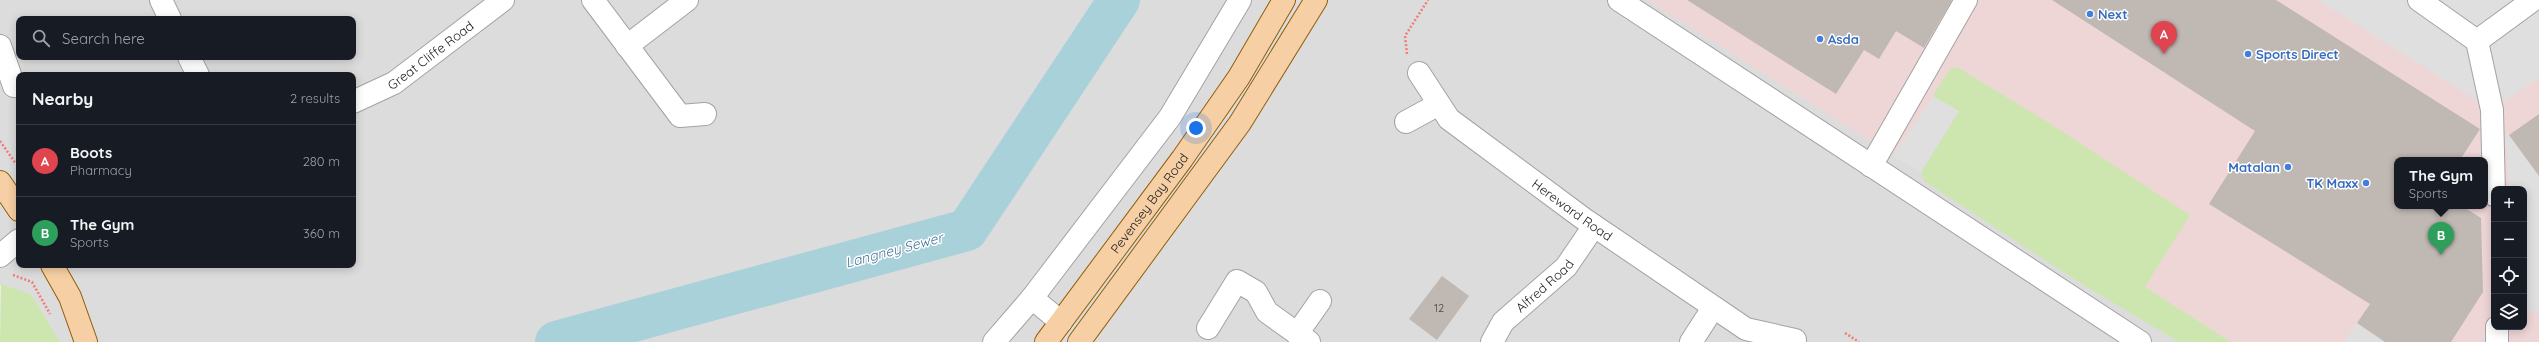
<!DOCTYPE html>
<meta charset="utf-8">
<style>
:root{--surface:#171b24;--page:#20242c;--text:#f1f3f6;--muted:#9ea1a6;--line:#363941;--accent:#ea580c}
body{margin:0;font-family:Quicksand,sans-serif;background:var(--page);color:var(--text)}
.controls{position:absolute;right:12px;bottom:12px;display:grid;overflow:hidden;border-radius:8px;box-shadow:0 2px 10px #0003}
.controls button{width:36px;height:36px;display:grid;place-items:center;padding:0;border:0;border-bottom:1px solid var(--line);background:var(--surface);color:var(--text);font:20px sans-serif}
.you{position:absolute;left:1196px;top:128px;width:14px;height:14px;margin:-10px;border:3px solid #fff;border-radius:50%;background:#1a73e8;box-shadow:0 0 0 6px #1a73e833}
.badge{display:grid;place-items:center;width:26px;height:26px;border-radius:50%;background:var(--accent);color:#fff;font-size:13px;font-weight:700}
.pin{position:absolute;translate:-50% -33px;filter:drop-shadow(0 1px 2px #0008)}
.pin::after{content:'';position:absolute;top:21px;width:14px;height:12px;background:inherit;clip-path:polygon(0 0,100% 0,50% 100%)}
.popup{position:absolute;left:2394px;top:157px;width:94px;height:52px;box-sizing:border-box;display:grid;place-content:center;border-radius:8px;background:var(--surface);filter:drop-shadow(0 1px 3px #0005);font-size:13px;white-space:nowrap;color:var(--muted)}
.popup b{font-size:15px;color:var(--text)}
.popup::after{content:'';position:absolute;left:50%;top:100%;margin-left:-8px;border:8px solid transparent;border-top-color:var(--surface)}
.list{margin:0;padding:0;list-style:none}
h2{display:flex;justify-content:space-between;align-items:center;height:52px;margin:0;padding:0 16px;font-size:17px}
h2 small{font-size:13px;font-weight:400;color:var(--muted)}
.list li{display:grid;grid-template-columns:26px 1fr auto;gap:12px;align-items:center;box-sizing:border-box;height:72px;padding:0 16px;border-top:1px solid var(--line)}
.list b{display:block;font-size:15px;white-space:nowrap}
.list p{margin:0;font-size:13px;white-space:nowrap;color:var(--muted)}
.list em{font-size:13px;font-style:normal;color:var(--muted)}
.icon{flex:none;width:22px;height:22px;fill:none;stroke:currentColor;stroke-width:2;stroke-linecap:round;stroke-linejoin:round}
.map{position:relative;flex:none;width:2539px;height:342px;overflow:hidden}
.search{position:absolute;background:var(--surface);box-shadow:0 2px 10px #0003;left:16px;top:16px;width:340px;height:44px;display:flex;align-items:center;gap:10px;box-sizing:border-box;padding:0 14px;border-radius:8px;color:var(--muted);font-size:15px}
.panel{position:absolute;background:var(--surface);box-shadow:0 2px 10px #0003;left:16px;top:72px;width:340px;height:196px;border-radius:8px}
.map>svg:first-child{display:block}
.residential{fill:#dddcdc;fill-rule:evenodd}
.commercial{fill:#efd6d6;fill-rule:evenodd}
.grass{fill:#cde6af}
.parking{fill:#dfdfdf}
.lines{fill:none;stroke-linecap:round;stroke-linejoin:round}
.river{stroke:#a9d1da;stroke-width:42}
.building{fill:#c0b8b3}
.minor-casing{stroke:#a3a3a3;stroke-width:24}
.major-casing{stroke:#915e09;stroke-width:24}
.path{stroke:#f17c75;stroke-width:2.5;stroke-dasharray:2 2;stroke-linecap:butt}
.minor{stroke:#fff;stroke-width:22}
.major{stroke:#f6cfa4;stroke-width:22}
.shop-dot{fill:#3f7fe0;stroke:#fff;stroke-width:1.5}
.labels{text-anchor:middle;stroke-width:3;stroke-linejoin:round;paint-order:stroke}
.number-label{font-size:11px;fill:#474544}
.shop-label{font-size:13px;font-weight:bold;fill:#366cbe;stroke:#fff;text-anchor:start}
.street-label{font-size:13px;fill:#1f1f1f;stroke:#fff}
.water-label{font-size:14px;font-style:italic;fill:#4b769a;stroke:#fff}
</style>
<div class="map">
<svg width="2539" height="342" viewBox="0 0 2539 342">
<rect width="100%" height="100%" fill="#efece6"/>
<!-- residential -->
<path class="residential" d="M0 0H2539V342H60L32 295 0 285ZM19 19H353V57H19ZM19 75H353V265H19ZM2397 160H2485V206H2397ZM2494 189H2524V327H2494Z"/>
<!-- commercial -->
<path class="commercial" d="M1648 0H2539V342H2192L1884 148 1883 149ZM2397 160H2485V206H2397ZM2494 189H2524V327H2494Z"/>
<!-- grass -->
<path class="grass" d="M1957 67 2046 121 2190 215 2145 287 2231 342H2179L2082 284 1924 181 1921 172 1933 95 1950 69Z
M1 284 32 295 60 342H0Z"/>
<!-- parking -->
<path class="parking" d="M2318 0H2539V77L2492 110Z
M1933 96 1959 111 1921 172 1893 156Z
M2506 134 2509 135 2539 176V311L2524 312V189H2509Z
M2357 323 2385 342H2344Z"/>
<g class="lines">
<!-- river -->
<path class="river" d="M556 342 967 230 1119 0"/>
</g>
<!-- building -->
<path class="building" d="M1687 0H1952L1924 48 1896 31 1879 59 1864 50 1836 94Z
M2052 0H2276L2480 129 2460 160H2397V206H2462L2481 218 2483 292 2451 342H2385L2357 323 2370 304 2209 204 2255 131Z
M2539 114V176L2509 135Z
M1442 276 1469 296 1437 340 1409 319Z"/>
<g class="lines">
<!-- minor casing -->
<g class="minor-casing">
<g id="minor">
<path d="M161 0 170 19"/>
<path d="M593 0 680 116 705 114"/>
<path d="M1619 0 2140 342"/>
<path d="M2419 0 2477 41 2533 0"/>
<path d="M2477 41 2492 110 2494 195"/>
<path d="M0 46 14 86"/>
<path d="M627 46 687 0"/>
<path d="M189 57 198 75"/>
<path id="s1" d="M1419 73 1449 119 1584 219 1746 329 1795 340"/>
<path id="s2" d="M353 102 394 83 503 0"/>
<path d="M1406 122 1439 104"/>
<path d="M1871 166 1966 0"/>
<path d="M0 256 19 240"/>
<path d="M1032 298 1061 322"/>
<path d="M2497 327V342"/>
<path d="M1208 328 1237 281 1256 292 1267 312 1309 342"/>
<path d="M1297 334 1320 301"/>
<path d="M994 342 1032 298 1170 117 1240 0"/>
<path id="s3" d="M1492 342 1503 322 1566 267 1594 226"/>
<path d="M1691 342 1713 308"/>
</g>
</g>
<!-- major casing -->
<g class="major-casing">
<g id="major">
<path d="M0 182 19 210"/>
<path d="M52 265 70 297 86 342"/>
<path id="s4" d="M1046 342 1182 159 1239 77 1284 0"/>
<path d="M1079 342 1240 123 1316 0"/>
</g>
</g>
<!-- path -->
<path class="path" d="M1407 54 1405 36 1428 0
M0 141 16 164
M13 275 32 282 50 314
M1845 333 1859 342"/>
<!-- minor -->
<use href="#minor" class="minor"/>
<!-- major -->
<use href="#major" class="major"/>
</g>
<!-- markers -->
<g class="shop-dot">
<circle cx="2090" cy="14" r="4"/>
<circle cx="1820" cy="39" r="4"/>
<circle cx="2248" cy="54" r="4"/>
<circle cx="2288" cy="167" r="4"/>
<circle cx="2366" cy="183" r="4"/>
</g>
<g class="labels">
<!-- number labels -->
<g class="number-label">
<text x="1439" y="312">12</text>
</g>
<!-- shop labels -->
<g class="shop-label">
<text x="2098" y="19">Next</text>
<text x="1828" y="44">Asda</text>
<text x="2256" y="59">Sports Direct</text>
<text x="2280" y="172" text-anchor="end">Matalan</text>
<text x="2358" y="188" text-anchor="end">TK Maxx</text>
</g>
<!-- street labels -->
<g class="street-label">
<text dy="5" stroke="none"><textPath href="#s2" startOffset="91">Great Cliffe Road</textPath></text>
<text dy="5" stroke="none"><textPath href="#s4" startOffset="173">Pevensey Bay Road</textPath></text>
<text dy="5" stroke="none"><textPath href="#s1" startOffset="208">Hereward Road</textPath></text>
<text dy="5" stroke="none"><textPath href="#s3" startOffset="78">Alfred Road</textPath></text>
</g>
<!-- water labels -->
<g class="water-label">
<text transform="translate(894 250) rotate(-15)" y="5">Langney Sewer</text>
</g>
</g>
</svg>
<div class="controls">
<button>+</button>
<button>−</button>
<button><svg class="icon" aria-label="locate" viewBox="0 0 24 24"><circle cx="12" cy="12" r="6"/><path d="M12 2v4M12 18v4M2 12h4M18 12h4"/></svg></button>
<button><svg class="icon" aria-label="layers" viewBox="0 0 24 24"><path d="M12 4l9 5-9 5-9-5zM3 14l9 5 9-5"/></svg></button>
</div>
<div class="you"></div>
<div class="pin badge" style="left:2164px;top:54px;background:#e0444e">A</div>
<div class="pin badge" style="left:2441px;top:255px;background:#2e9e5b">B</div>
<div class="popup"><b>The Gym</b>Sports</div>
<div class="search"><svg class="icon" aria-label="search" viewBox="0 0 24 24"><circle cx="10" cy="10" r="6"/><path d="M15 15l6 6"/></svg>Search here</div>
<section class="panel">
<h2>Nearby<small>2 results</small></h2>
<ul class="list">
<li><span class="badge" style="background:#e0444e">A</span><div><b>Boots</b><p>Pharmacy</p></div><em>280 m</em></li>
<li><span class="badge" style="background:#2e9e5b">B</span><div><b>The Gym</b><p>Sports</p></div><em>360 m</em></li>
</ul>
</section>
</div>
